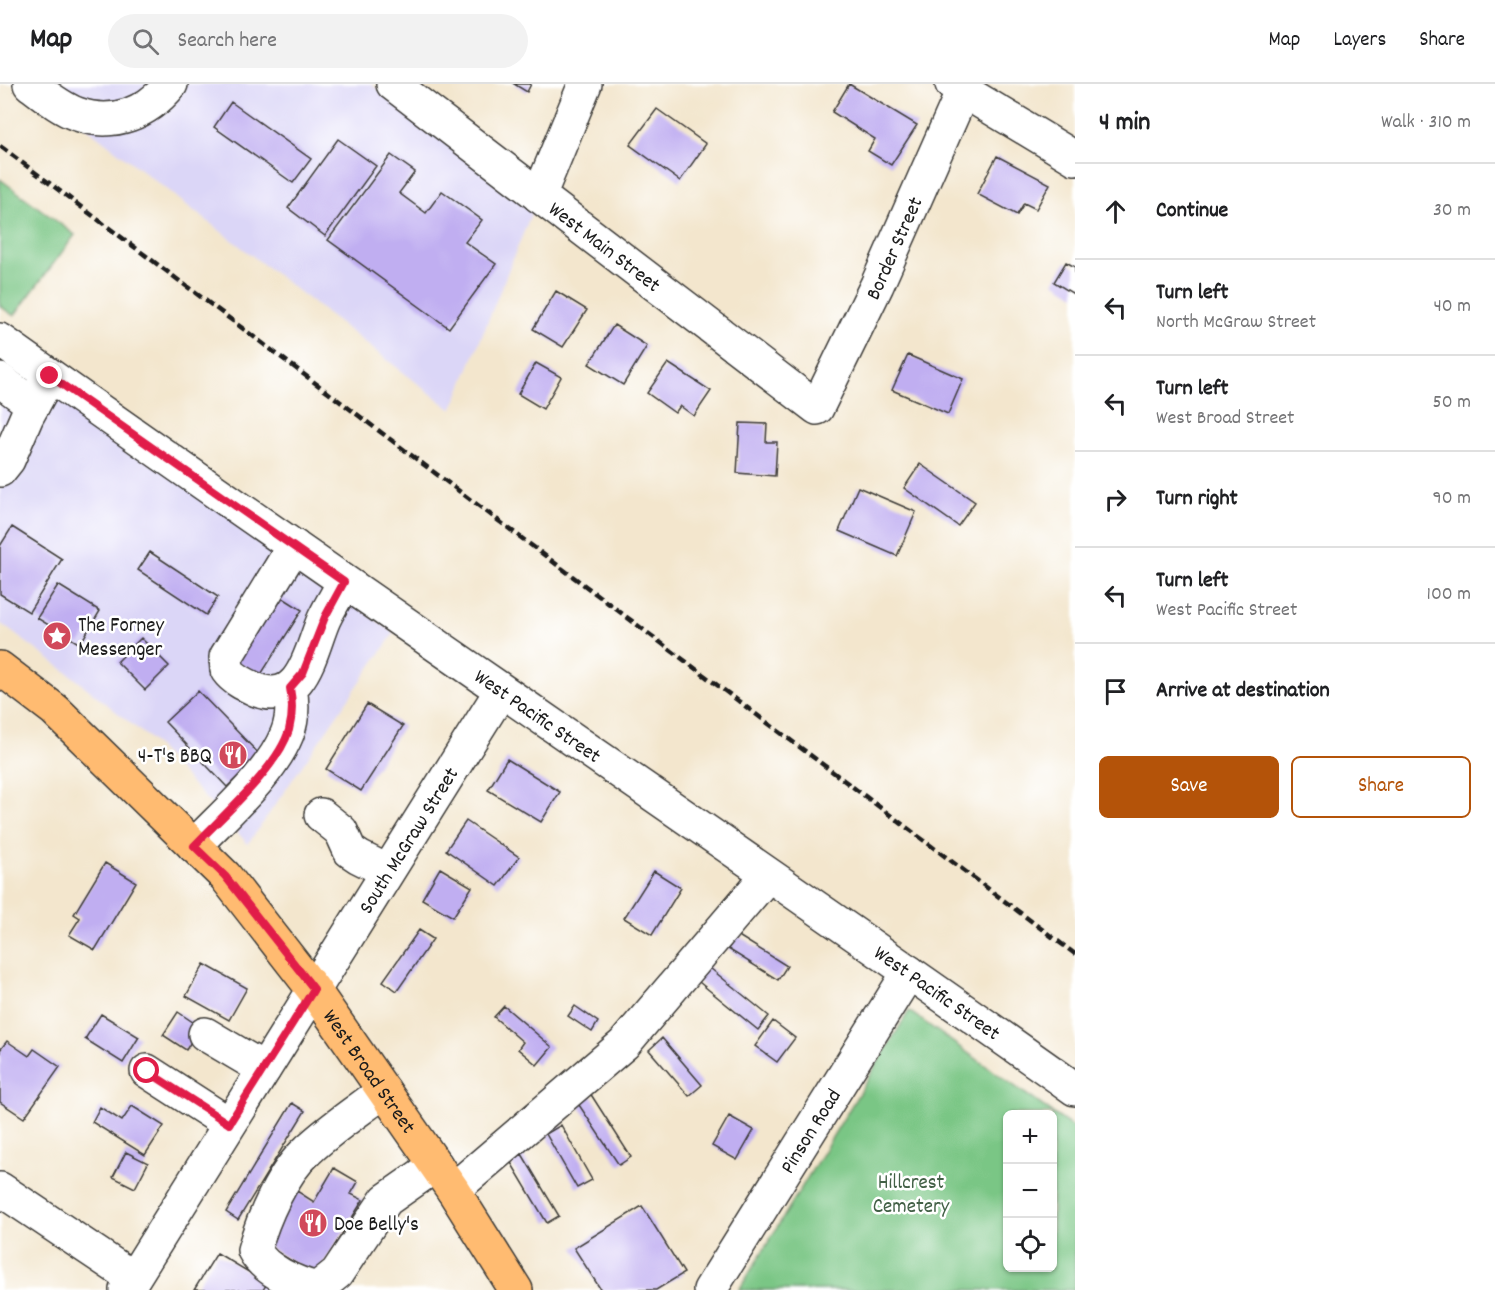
<!DOCTYPE html>
<meta charset="utf-8">
<style>
:root{--surface:#fff;--page:#f2f2f2;--text:#202124;--muted:#757577;--line:#e0e0e0;--accent:#b45309}
body{margin:0;font-family:Dekko,sans-serif;background:var(--page);color:var(--text)}
.controls{position:absolute;right:18px;bottom:18px;display:grid;overflow:hidden;border-radius:9px;box-shadow:0 2px 4px #0004}
.controls button{width:54px;height:54px;display:grid;place-items:center;padding:0;border:0;border-bottom:2px solid var(--line);background:var(--surface);color:var(--text);font:30px sans-serif}
.stop{position:absolute;width:18px;height:18px;margin:-14px;border:4px solid #e11d48;border-radius:50%;background:#fff}
.stop.end{background:#e11d48;border-color:#fff;box-shadow:0 2px 6px #0008}
.list{margin:0;padding:0;list-style:none}
h2{display:flex;justify-content:space-between;align-items:center;height:78px;margin:0;padding:0 24px;font-size:26px}
h2 small{font-size:20px;font-weight:400;color:var(--muted)}
.list li{display:grid;grid-template-columns:39px 1fr auto;gap:18px;align-items:center;box-sizing:border-box;height:96px;padding:0 24px;border-top:2px solid var(--line)}
.list b{display:block;font-size:22px;white-space:nowrap}
.list p{margin:0;font-size:20px;white-space:nowrap;color:var(--muted)}
.list em{font-size:20px;font-style:normal;color:var(--muted)}
.actions{display:flex;gap:12px;padding:18px 24px}
.actions a{flex:1;padding:14px 0;border:2px solid var(--accent);border-radius:9px;text-align:center;font-size:21px;color:var(--accent)}
.actions .main{background:var(--accent);color:#fff}
.icon{flex:none;width:33px;height:33px;fill:none;stroke:currentColor;stroke-width:2;stroke-linecap:round;stroke-linejoin:round}
.map{position:relative;flex:none;width:1075px;height:1206px;overflow:hidden}
header{display:flex;align-items:center;gap:36px;box-sizing:border-box;height:84px;padding:0 30px;background:var(--surface);border-bottom:2px solid var(--line)}
header strong{font-size:28px}
nav{display:flex;gap:33px;margin-inline-start:auto;font-size:21px}
.search{width:420px;height:54px;background:var(--page);display:flex;align-items:center;gap:15px;box-sizing:border-box;padding:0 21px;border-radius:33px;color:var(--muted);font-size:22px}
main{display:flex}
aside{flex:1;background:var(--surface)}
.map>svg:first-child{display:block}
.built{fill:#dbd6f7}
.green{fill:#7ac685;stroke:#4b7150;stroke-width:1.5;fill-rule:evenodd}
.building{fill:#c0aef1}
.lines{fill:none;stroke-linecap:round;stroke-linejoin:round}
.minor-casing{stroke:#3c3a37;stroke-width:36}
.major-casing{stroke:#3c3a37;stroke-width:36}
.minor{stroke:#fff;stroke-width:33}
.major{stroke:#ffbb71;stroke-width:33}
.rail{stroke:#1c1c1c;stroke-width:4.5;stroke-dasharray:9 4.5;stroke-linecap:butt}
.route{stroke:#e11d48;stroke-width:8}
.labels{text-anchor:middle;stroke-width:5;stroke-linejoin:round;paint-order:stroke}
.street-label{font-size:21px;fill:#1c1c1c;stroke:#fff}
.poi-label{font-size:21px;fill:#1c1c1c;stroke:#fff;text-anchor:start}
.park-label{font-size:21px;fill:#426046;stroke:#fff}
</style>
<header>
<strong>Map</strong>
<div class="search"><svg class="icon" aria-label="search" viewBox="0 0 24 24"><circle cx="10" cy="10" r="6"/><path d="M15 15l6 6"/></svg>Search here</div>
<nav><a>Map</a><a>Layers</a><a>Share</a></nav>
</header>
<main>
<div class="map">
<svg width="1075" height="1206" viewBox="0 0 1075 1206">
<rect width="100%" height="100%" fill="#fff"/>
<filter id="ink" filterUnits="userSpaceOnUse"><feTurbulence type="fractalNoise" baseFrequency=".0167" numOctaves="2"/><feDisplacementMap in="SourceGraphic" scale="12" xChannelSelector="R" yChannelSelector="G"/><feConvolveMatrix kernelMatrix="1 2 1 2 8 2 1 2 1" color-interpolation-filters="sRGB"/></filter>
<filter id="wash" filterUnits="userSpaceOnUse"><feTurbulence type="fractalNoise" baseFrequency=".008" numOctaves="4" result="noise"/><feDisplacementMap in="SourceGraphic" scale="24" xChannelSelector="R" yChannelSelector="G"/><feGaussianBlur stdDeviation="1.35" result="paint"/><feColorMatrix in="noise" values="0 0 0 0 0 0 0 0 0 0 0 0 0 0 0 0 0 1.4 0 .05"/><feComposite in="paint" operator="in"/></filter>
<g filter="url(#wash)">
<rect width="100%" height="100%" fill="#f3e6cd"/>
<!-- built -->
<path class="built" d="M30 0H371L533 125 452 326Z
M0 264 394 549 248 760 150 655 72 592 0 539Z"/>
<!-- green -->
<path class="green" d="M0 95 75 151 14 232 0 222Z
M909 927 1075 1045V1206H739ZM1052 1030V1184H1008V1030Z"/>
<g id="blocks">
<!-- building -->
<path class="building" d="M514 0H531L527 8Z
M849 0 917 41 891 81 868 67 875 55 832 28Z
M231 18 311 75 293 99 214 43Z
M657 25 706 60 680 97 630 61Z
M338 55 376 82 325 152 288 124Z
M391 71 415 88 399 109 426 129 442 107 482 136 465 158 496 180 449 244 328 156Z
M997 72 1050 100 1036 125 1024 119 1017 131 977 110Z
M1066 178 1075 183V211L1054 198Z
M556 207 587 226 563 263 533 245Z
M614 241 647 262 623 301 589 280Z
M908 271 963 295 948 330 892 306Z
M536 279 561 293 543 325 518 310Z
M668 279 711 307 694 332 680 322 675 329 647 309Z
M740 339 767 340 766 358H777L775 392 737 389Z
M920 380 975 418 958 442 904 404Z
M858 403 916 428 897 472 839 447Z
M12 443 62 475 29 528 0 510V462Z
M150 468 218 513 206 531 138 486Z
M58 501 100 527 80 560 37 534Z
M272 507 302 526 260 592 231 574Z
M141 554 169 582 145 606 117 578Z
M198 607 260 671 227 703 165 638Z
M367 620 403 642 361 707 326 685Z
M507 675 560 708 541 738 488 706Z
M466 737 519 773 498 802 446 766Z
M105 779 136 798 95 866 69 851 80 834 74 830Z
M440 784 472 803 453 833 422 815Z
M654 787 681 804 652 851 624 834Z
M419 846 433 855 397 907 383 897Z
M737 851 787 882 778 896 728 865Z
M204 880 247 904 229 936 186 912Z
M705 880 769 932 758 946 694 894Z
M504 922 552 963 537 981 518 965 523 958 494 933Z
M575 922 598 938 592 948 568 932Z
M178 928 200 943 186 966 163 951Z
M101 930 139 953 123 979 85 955Z
M773 937 795 954 777 978 755 962Z
M662 954 702 1001 689 1012 649 966Z
M7 957 29 972 34 965 60 983 24 1034 0 1018V966Z
M590 1009 631 1073 619 1081 577 1018Z
M292 1019 305 1027 238 1136 226 1128Z
M132 1022 164 1042 145 1071 92 1038 100 1023 122 1037Z
M729 1032 754 1046 737 1076 712 1062Z
M561 1041 592 1096 577 1104 546 1050Z
M126 1068 148 1079 135 1104 113 1093Z
M522 1070 559 1132 547 1139 510 1077Z
M334 1084 358 1098 351 1110 363 1116 316 1192 264 1160 297 1107 314 1118Z
M642 1122 684 1189 656 1206H601L574 1164Z
M217 1169 267 1199 263 1206H194Z"/>
</g>
</g>
<g filter="url(#ink)">
<use href="#blocks" fill-opacity="0" stroke="#3c3a37" stroke-width="1.5"/>
<g class="lines">
<!-- minor casing -->
<g class="minor-casing">
<g id="minor">
<path d="M30 0C45 11 60 24 77 30 114 43 147 29 171 0"/>
<path id="s1" d="M393 0 817 324 877 201 966 0"/>
<path d="M952 0 1075 74"/>
<path d="M539 112 585 0"/>
<path id="s2" d="M0 256C356 510 719 752 1075 1005"/>
<path d="M0 296 33 321"/>
<path d="M0 386 8 376 27 332 49 292"/>
<path d="M294 462 226 573 227 586C234 596 246 601 257 606 303 623 311 564 324 535 330 522 338 510 344 498"/>
<path d="M321 731 341 747 350 767 359 773 387 787"/>
<path d="M194 762C224 730 270 692 287 650 293 635 293 620 290 604"/>
<path d="M205 950 264 985"/>
<path d="M147 987 229 1040"/>
<path d="M384 1007C359 1026 331 1044 308 1066 282 1089 263 1134 254 1166 265 1187 295 1199 317 1205L337 1189 386 1116 436 1081"/>
<path d="M0 1105 133 1194"/>
<path d="M453 1106 624 960 768 791"/>
<path id="s3" d="M126 1206 501 607"/>
<path id="s4" d="M710 1206 909 888"/>
</g>
</g>
<!-- major casing -->
<g class="major-casing">
<g id="major">
<path id="s5" d="M0 584 55 626 225 792 313 905 453 1106 516 1206"/>
</g>
</g>
<!-- minor -->
<use href="#minor" class="minor"/>
<!-- major -->
<use href="#major" class="major"/>
<!-- rail -->
<path class="rail" d="M0 62 1075 870"/>
</g>
</g>
<g class="lines" filter="url(#ink)">
<!-- route -->
<path class="route" d="M50 292 344 498 325 533 303 589 290 604C293 619 293 631 289 646 278 684 221 733 194 762L225 792 314 905 229 1040 147 987"/>
</g>
<!-- icons -->
<defs>
<g id="sight-disc" transform="scale(1.5)"><circle r="9.5" fill="#d1495b" stroke="#fff"/><path d="M0-6L1.8-2.2L6-1.7L2.9 1.2L3.7 5.4L0 3.3L-3.7 5.4L-2.9 1.2L-6-1.7L-1.8-2.2Z" fill="#fff"/></g>
<g id="restaurant-disc" transform="scale(1.5)"><circle r="9.5" fill="#d1495b" stroke="#fff"/><path d="M-5-6h1v4h1v-4h1v4h1v-4h1v5L-1.5 .5V6h-2V.5L-5-1ZM5-6V6H3V1.5H1.5Q1.5-4 5-6Z" fill="#fff"/></g>
</defs>
<g fill-rule="evenodd">
<use href="#sight-disc" x="57" y="552"/>
<use href="#restaurant-disc" x="233" y="671"/>
<use href="#restaurant-disc" x="313" y="1139"/>
</g>
<g class="labels">
<!-- street labels -->
<g class="street-label">
<text dy="7" stroke="none"><textPath href="#s1" startOffset="267">West Main Street</textPath></text>
<text dy="7" stroke="none"><textPath href="#s1" startOffset="711">Border Street</textPath></text>
<text dy="7" stroke="none"><textPath href="#s2" startOffset="656">West Pacific Street</textPath></text>
<text dy="7" stroke="none"><textPath href="#s3" startOffset="531">South McGraw Street</textPath></text>
<text dy="7" stroke="none"><textPath href="#s2" startOffset="1142">West Pacific Street</textPath></text>
<text dy="7" stroke="none"><textPath href="#s5" startOffset="550">West Broad Street</textPath></text>
<text dy="7" stroke="none"><textPath href="#s4" startOffset="188">Pinson Road</textPath></text>
</g>
<!-- poi labels -->
<g class="poi-label">
<text x="78" y="547">The Forney<tspan x="78" dy="24">Messenger</tspan></text>
<text x="212" y="678" text-anchor="end">4-T's BBQ</text>
<text x="334" y="1146">Doe Belly's</text>
</g>
<!-- park labels -->
<g class="park-label">
<text x="911" y="1104">Hillcrest<tspan x="911" dy="24">Cemetery</tspan></text>
</g>
</g>
</svg>
<div class="controls">
<button>+</button>
<button>−</button>
<button><svg class="icon" aria-label="locate" viewBox="0 0 24 24"><circle cx="12" cy="12" r="6"/><path d="M12 2v4M12 18v4M2 12h4M18 12h4"/></svg></button>
</div>
<div class="stop" style="left:147px;top:987px"></div>
<div class="stop end" style="left:50px;top:292px"></div>
</div>
<aside>
<h2>4 min<small>Walk · 310 m</small></h2>
<ul class="list">
<li><svg class="icon" aria-label="ahead" viewBox="0 0 24 24"><path d="M12 20V5M6 11l6-6 6 6"/></svg><div><b>Continue</b></div><em>30 m</em></li>
<li><svg class="icon" aria-label="left" viewBox="0 0 24 24"><path d="M17 20v-9H6M10 6l-5 5 5 5"/></svg><div><b>Turn left</b><p>North McGraw Street</p></div><em>40 m</em></li>
<li><svg class="icon" aria-label="left" viewBox="0 0 24 24"><path d="M17 20v-9H6M10 6l-5 5 5 5"/></svg><div><b>Turn left</b><p>West Broad Street</p></div><em>50 m</em></li>
<li><svg class="icon" aria-label="right" viewBox="0 0 24 24"><path d="M7 20v-9h11M14 6l5 5-5 5"/></svg><div><b>Turn right</b></div><em>90 m</em></li>
<li><svg class="icon" aria-label="left" viewBox="0 0 24 24"><path d="M17 20v-9H6M10 6l-5 5 5 5"/></svg><div><b>Turn left</b><p>West Pacific Street</p></div><em>100 m</em></li>
<li><svg class="icon" aria-label="arrive" viewBox="0 0 24 24"><path d="M6 21V4h12l-3 4 3 4H6"/></svg><div><b>Arrive at destination</b></div></li>
</ul>
<div class="actions"><a class="main">Save</a><a>Share</a></div>
</aside>
</main>
